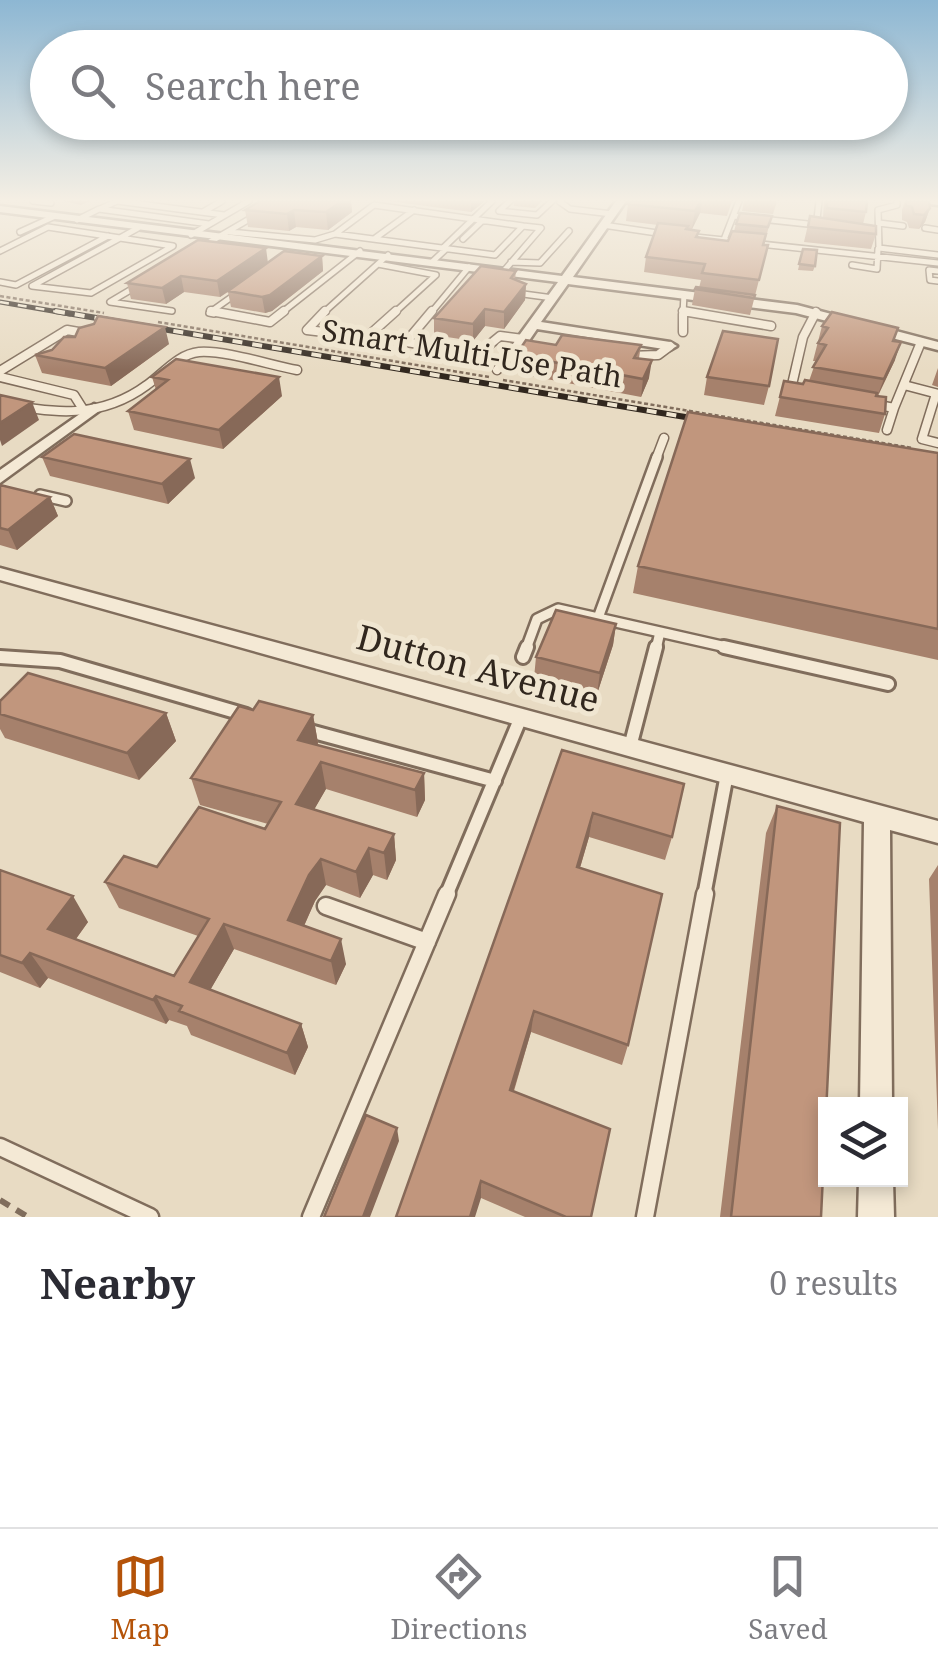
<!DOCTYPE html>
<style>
:root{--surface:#fff;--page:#f7f7f7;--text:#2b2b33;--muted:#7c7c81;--line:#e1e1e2;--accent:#b45309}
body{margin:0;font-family:"Noto Serif",serif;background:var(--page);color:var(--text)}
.controls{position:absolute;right:30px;bottom:30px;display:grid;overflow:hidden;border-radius:0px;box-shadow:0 5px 15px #0003}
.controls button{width:90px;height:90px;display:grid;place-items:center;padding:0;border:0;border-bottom:2px solid var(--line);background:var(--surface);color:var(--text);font:50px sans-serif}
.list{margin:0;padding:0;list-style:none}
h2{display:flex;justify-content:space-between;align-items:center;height:130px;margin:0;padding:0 40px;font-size:42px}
h2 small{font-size:32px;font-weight:400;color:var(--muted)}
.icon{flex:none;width:55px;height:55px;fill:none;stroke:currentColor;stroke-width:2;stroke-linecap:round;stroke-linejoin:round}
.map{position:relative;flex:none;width:938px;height:1217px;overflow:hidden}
.search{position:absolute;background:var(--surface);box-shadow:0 5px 15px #0003;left:30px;right:30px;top:30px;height:110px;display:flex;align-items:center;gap:25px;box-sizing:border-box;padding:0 35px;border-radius:55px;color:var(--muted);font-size:38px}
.sheet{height:310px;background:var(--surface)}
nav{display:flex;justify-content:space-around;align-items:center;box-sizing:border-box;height:140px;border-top:2px solid var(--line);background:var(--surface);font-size:28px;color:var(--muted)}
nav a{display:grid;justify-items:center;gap:5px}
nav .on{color:var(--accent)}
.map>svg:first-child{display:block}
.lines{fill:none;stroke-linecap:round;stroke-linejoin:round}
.service-far4-casing{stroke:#806d5c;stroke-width:8}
.service-far3-casing{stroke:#806d5c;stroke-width:11}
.service-far2-casing{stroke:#806d5c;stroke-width:14}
.service-far1-casing{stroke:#806d5c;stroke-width:18}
.service-casing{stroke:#806d5c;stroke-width:21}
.minor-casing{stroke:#806d5c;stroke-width:5}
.tertiary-casing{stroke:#806d5c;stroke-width:5}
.path-far1{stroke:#806d5c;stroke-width:2.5;stroke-dasharray:4 2.5;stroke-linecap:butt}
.path{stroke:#806d5c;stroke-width:6;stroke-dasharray:11 8;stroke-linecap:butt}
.service-far4{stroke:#f4e9d5;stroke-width:5}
.service-far3{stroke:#f4e9d5;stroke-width:8}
.service-far2{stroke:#f4e9d5;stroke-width:9}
.service-far1{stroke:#f4e9d5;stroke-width:12}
.service{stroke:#f4e9d5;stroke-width:16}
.minor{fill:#f4e9d5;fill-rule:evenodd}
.tertiary{fill:#f4e9d5;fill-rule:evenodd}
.rail-far1-casing{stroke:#31271e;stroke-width:5}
.rail-casing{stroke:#31271e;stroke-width:6}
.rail-far1{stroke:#f0e6d1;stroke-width:2.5;stroke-dasharray:9;stroke-linecap:butt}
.rail{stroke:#f0e6d1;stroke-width:4;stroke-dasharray:10;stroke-linecap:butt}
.wall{fill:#a6816c}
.shaded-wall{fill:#876958}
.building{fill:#c1967d;stroke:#876958;stroke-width:2.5}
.labels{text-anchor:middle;stroke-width:10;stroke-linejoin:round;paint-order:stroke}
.far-street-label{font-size:30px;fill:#31271e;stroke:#f0e6d1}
.street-label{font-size:35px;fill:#31271e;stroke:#f0e6d1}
</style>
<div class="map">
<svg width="938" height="1217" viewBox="0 0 938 1217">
<rect width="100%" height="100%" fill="#e8dbc3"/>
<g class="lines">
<!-- service-far4 casing -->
<g class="service-far4-casing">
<path id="service-far4" d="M33 201 51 203
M510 201 499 211 537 215 552 201
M897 201V205L878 210 879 248 938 255
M560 202 570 209 612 214
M374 205 523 226 495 255 335 234Z
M100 209 117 201 224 215
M203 212 222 201
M733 216 817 225
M77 220 99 209 209 224
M879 223 903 226
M603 225 664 234
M816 228 819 201
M925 228 938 230
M20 232 53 217
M230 232 315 240 335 234
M191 235 249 201
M686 236 938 263
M725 237 739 201
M120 238 173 246 91 293 32 286Z
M120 238 138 228
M374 239 414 210
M463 239 482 221
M203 246 280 201
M442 249 492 201
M0 251 48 227 120 238
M432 262 446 249
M511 262 540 263 569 231
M378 264 436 275 393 314
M852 265 877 269 878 249
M938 271 929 270 930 280 938 281
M503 272 541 228 523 226
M0 282 16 285 108 236
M137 286 110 302 172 311
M516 293 553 298
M214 314 209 313 240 291
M280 314 360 251
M322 314 388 255
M430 314 469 267
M683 314 684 294"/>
</g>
<!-- service-far3 casing -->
<g class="service-far3-casing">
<path id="service-far3" d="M211 311 270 322 284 311
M325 311 307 330 367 337 396 311
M432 311 406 342 452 349
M683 311 771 326
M683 314V332
M478 354 500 336 523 339
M629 356 658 355 670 346
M497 370 517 348H523
M0 371 67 330 90 334
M0 377 74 395 86 414
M904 385 938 394
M798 390 791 389 803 337 816 312
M936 394 922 439 938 443
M0 403C53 414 101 419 147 385 163 374 178 354 199 352 225 350 270 365 297 370
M874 404 894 408 921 342
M887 430 894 408
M656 459 664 438"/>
</g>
<!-- service-far2 casing -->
<g class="service-far2-casing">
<path id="service-far2" d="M657 457 598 618 660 632
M40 495 66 501
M526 649 537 619 558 609 598 618
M656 649 660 632 735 649"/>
</g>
<!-- service-far1 casing -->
<g class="service-far1-casing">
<path id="service-far1" d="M724 647 888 684
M0 657 60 661 246 715
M523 657 527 647
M306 730 495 781
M630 747 656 647
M446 896 521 717
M704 896 727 774"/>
</g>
<!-- service casing -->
<g class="service-casing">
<path id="service" d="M326 906 427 942
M0 1147 150 1217
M311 1217 447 894
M645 1217 705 894"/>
</g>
<!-- minor casing -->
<g class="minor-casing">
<path id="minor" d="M616 201H626L573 277 797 305 938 342V350L796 313 568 284 541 322 670 342 677 346 670 350 537 329 522 351 517 352 510 348 558 282 0 212V206L562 276Z
M94 404 101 408 99 411 0 483V470Z
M0 568 938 821V843L890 830 892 1104H860L864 822 0 580Z
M859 1180H893L894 1217H858Z"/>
</g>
<!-- tertiary casing -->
<g class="tertiary-casing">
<path id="tertiary" d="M928 201H938V205L930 204Z"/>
</g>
<!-- path-far1 -->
<path class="path-far1" d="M0 296 104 313
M158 322 489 377
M503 380 913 448"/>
<!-- path -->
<path class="path" d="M0 1200 28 1217"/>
<!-- service-far4 -->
<use href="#service-far4" class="service-far4"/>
<!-- service-far3 -->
<use href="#service-far3" class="service-far3"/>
<!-- service-far2 -->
<use href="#service-far2" class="service-far2"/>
<!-- service-far1 -->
<use href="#service-far1" class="service-far1"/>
<!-- service -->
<use href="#service" class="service"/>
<!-- minor -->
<use href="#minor" class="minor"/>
<!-- tertiary -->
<use href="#tertiary" class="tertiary"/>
<!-- rail-far1 casing -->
<g class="rail-far1-casing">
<path id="rail-far1" d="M0 302 70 314"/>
</g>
<!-- rail casing -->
<g class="rail-casing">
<path id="rail" d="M55 311 715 422"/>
</g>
<!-- rail-far1 -->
<use href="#rail-far1" class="rail-far1"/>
<!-- rail -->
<use href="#rail" class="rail"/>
</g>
<!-- wall -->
<path class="wall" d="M63 201H90L81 205Z
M260 201H351L352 212 328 230 296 227 289 231 248 227 245 210Z
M389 201H485L471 212Z
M514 201H542L535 208 514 206Z
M631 201H732L727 216 700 213 692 229 687 230 699 231 698 237 728 241 734 231 736 224 769 226 764 245H768L750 315 692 305 695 289 699 288 701 280 644 272 646 257 658 225 626 221 628 204Z
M744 201H777L773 214 742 211Z
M824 201H867L866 212 863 224 876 234 871 249 804 242 810 216 823 218Z
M905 201H929L930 208 925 222 919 229 909 228 907 222 902 220V210Z
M803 249 815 266 813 271 798 270Z
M322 256 323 271 272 311 265 313 231 307 228 292 220 297 184 292 166 304 131 299 127 283Z
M516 271 515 280 526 284 525 300 504 329 485 326 473 341 434 335V318Z
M822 326 898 328 894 341 895 360 878 396 885 414 879 433 775 416 784 381 803 384 809 381 816 361H813Z
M169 344 111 386 42 373 35 355Z
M556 345H641L639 358 649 378 641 397 515 373 516 355Z
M938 368V387L932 385Z
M152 377 282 396 223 449 134 430 128 411 156 390Z
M707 377 769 386 764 405 704 395Z
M938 453V660L633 593 638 566Z
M42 457 195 478 168 504 50 476Z
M0 485 50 497 58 516 17 550 0 545Z
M616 624 613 645 597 694 534 678 536 657Z
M0 701 166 713 176 741 139 780 5 738 0 729Z
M253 710 313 715 318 743 317 745 424 773 425 800 417 817 326 789 314 809 394 834 396 860 387 880 373 875 360 898 326 885 315 901 304 926 346 964 336 985 234 949 210 990 301 1024 308 1047 295 1075 191 1035 187 1026 169 1020 166 1024 48 978 40 988 0 972V870L88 922 76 939 174 976 198 936 119 908 105 882 157 867 265 829 268 824 200 805 191 778Z
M562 750 672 837 665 860 589 837 580 868 628 1045 622 1065 531 1032 514 1091 591 1217H525L481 1198 396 1217Z
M777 806 821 1217H720L766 833Z
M938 865V1130L929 879Z"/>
<!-- shaded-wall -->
<path class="shaded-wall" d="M342 201H351L352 212 328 230 326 212Z
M471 201H485L471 212Z
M701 201H702L700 213 692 229 695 211Z
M930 208 925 222 919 229 924 215Z
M294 210 296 227 289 231 287 214Z
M266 248 268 263 220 297 217 281Z
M322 256 323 271 272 311 265 313 262 297Z
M181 276 184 292 166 304 162 288Z
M526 284 525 300 504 329V312Z
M485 309V326L473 341V324Z
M165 327 169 344 111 386 105 368Z
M901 342 895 360 877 397 884 379Z
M652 360 649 378 641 397 643 379Z
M279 377 282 396 223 449 219 430Z
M32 402 39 420 2 446 0 440V423Z
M190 459 195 478 168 504 162 484Z
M50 497 58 516 17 550 8 530Z
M616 624 613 645 597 694 600 673Z
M166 713 176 741 139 780 127 753Z
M313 715 318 743 304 767 298 740Z
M321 762 326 789 302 831 296 804Z
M424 773 425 800 417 817 415 790Z
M593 813 589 837 573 891 577 867Z
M394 834 396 860 387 880 384 853Z
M369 848 373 875 360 898 356 872Z
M321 859 326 885 315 901 295 946 288 920 309 875Z
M73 896 88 922 65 954 48 929Z
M224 924 234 949 201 1006 190 982Z
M341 939 346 964 336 985 331 961Z
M30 953 48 978 40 988 22 963Z
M156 996 169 1020 166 1024 153 1000Z
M534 1011 531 1032 508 1109 510 1090Z
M301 1024 308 1047 295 1075 287 1053Z
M397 1128 399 1141 370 1217H363Z
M481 1181V1198L475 1217H470Z"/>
<!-- building -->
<path class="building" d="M260 201H342L326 212 294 210 287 214 245 210Z
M631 201H701L695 211 628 204Z
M827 201H867L866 212 827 208Z
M906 201H929L930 208 924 215 914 214 912 207 906 205Z
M740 213 772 216 768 227 736 224Z
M810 216 876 226V234L808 227Z
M658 223 688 226 686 229 699 231 696 237 728 241 732 231 766 234 763 245H768L759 280 702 273 705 264 646 257Z
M198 240 266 248 217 281 181 276 162 288 127 283Z
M803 249 817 250 815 266 799 264Z
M284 251 322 256 270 295 262 297 228 291Z
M481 266 516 271 511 278 526 284 504 312 485 309 473 324 434 318Z
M696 287 755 295 754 298 695 289Z
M832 312 898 328 893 341 901 342 884 379 813 367 826 345 818 343 828 328 822 326Z
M98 316 165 327 105 368 35 355 52 350 64 337H75L79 328 94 324Z
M723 331 778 339 769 386 707 377Z
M562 335 641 345 634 358 652 360 643 379 516 355 526 340 556 345Z
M176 359 279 377 219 430 128 411 168 380 152 377Z
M805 380 877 393 876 396 886 397 885 414 780 397 784 381 803 384Z
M0 395 32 402 0 423Z
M688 412 938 453V629L638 566Z
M74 434 190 459 162 484 42 457Z
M0 485 50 497 8 530 0 528Z
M556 610 616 624 600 673 536 657Z
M28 673 166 713 127 753 0 714V701Z
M259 701 313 715 298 740 424 773 415 790 321 762 296 804 394 834 384 853 369 848 356 872 321 859 309 875 288 920 341 939 331 961 224 924 190 982 301 1024 287 1053 179 1011 182 1006 156 996 153 1000 30 953 22 963 0 955V870L73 896 48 929 174 976 209 919 105 882 124 856 157 867 199 807 265 829 281 802 191 778 239 706 253 710Z
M562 750 684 784 672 837 593 813 577 867 662 894 628 1045 534 1011 510 1090 610 1129 591 1217H566L481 1181 470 1217H396Z
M777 806 840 823 821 1217H731Z
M366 1115 397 1128 363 1217H324Z"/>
<!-- sky -->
<linearGradient id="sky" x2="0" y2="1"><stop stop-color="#8db7d3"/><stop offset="0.54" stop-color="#f5efe4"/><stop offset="1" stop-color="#f5efe4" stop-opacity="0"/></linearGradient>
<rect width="938" height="371" fill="url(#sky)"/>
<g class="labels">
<!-- far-street labels -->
<g class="far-street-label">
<text transform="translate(472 354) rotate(9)" y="10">Smart Multi-Use Path</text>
</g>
<!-- street labels -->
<g class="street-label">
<text transform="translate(478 669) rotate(15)" y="12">Dutton Avenue</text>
</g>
</g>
</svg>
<div class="controls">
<button><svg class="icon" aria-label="layers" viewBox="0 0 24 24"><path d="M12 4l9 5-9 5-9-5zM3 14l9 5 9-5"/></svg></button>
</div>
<div class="search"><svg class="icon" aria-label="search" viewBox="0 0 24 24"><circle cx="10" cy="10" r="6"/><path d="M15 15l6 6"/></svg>Search here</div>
</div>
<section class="sheet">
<h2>Nearby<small>0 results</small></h2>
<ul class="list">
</ul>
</section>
<nav>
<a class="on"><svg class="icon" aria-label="map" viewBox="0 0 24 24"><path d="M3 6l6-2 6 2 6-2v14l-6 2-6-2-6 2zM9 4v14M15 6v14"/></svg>Map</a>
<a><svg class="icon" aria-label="directions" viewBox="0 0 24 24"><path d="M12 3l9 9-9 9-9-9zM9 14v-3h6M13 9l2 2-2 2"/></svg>Directions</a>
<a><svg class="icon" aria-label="saved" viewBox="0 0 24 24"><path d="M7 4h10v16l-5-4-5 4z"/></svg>Saved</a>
</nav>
